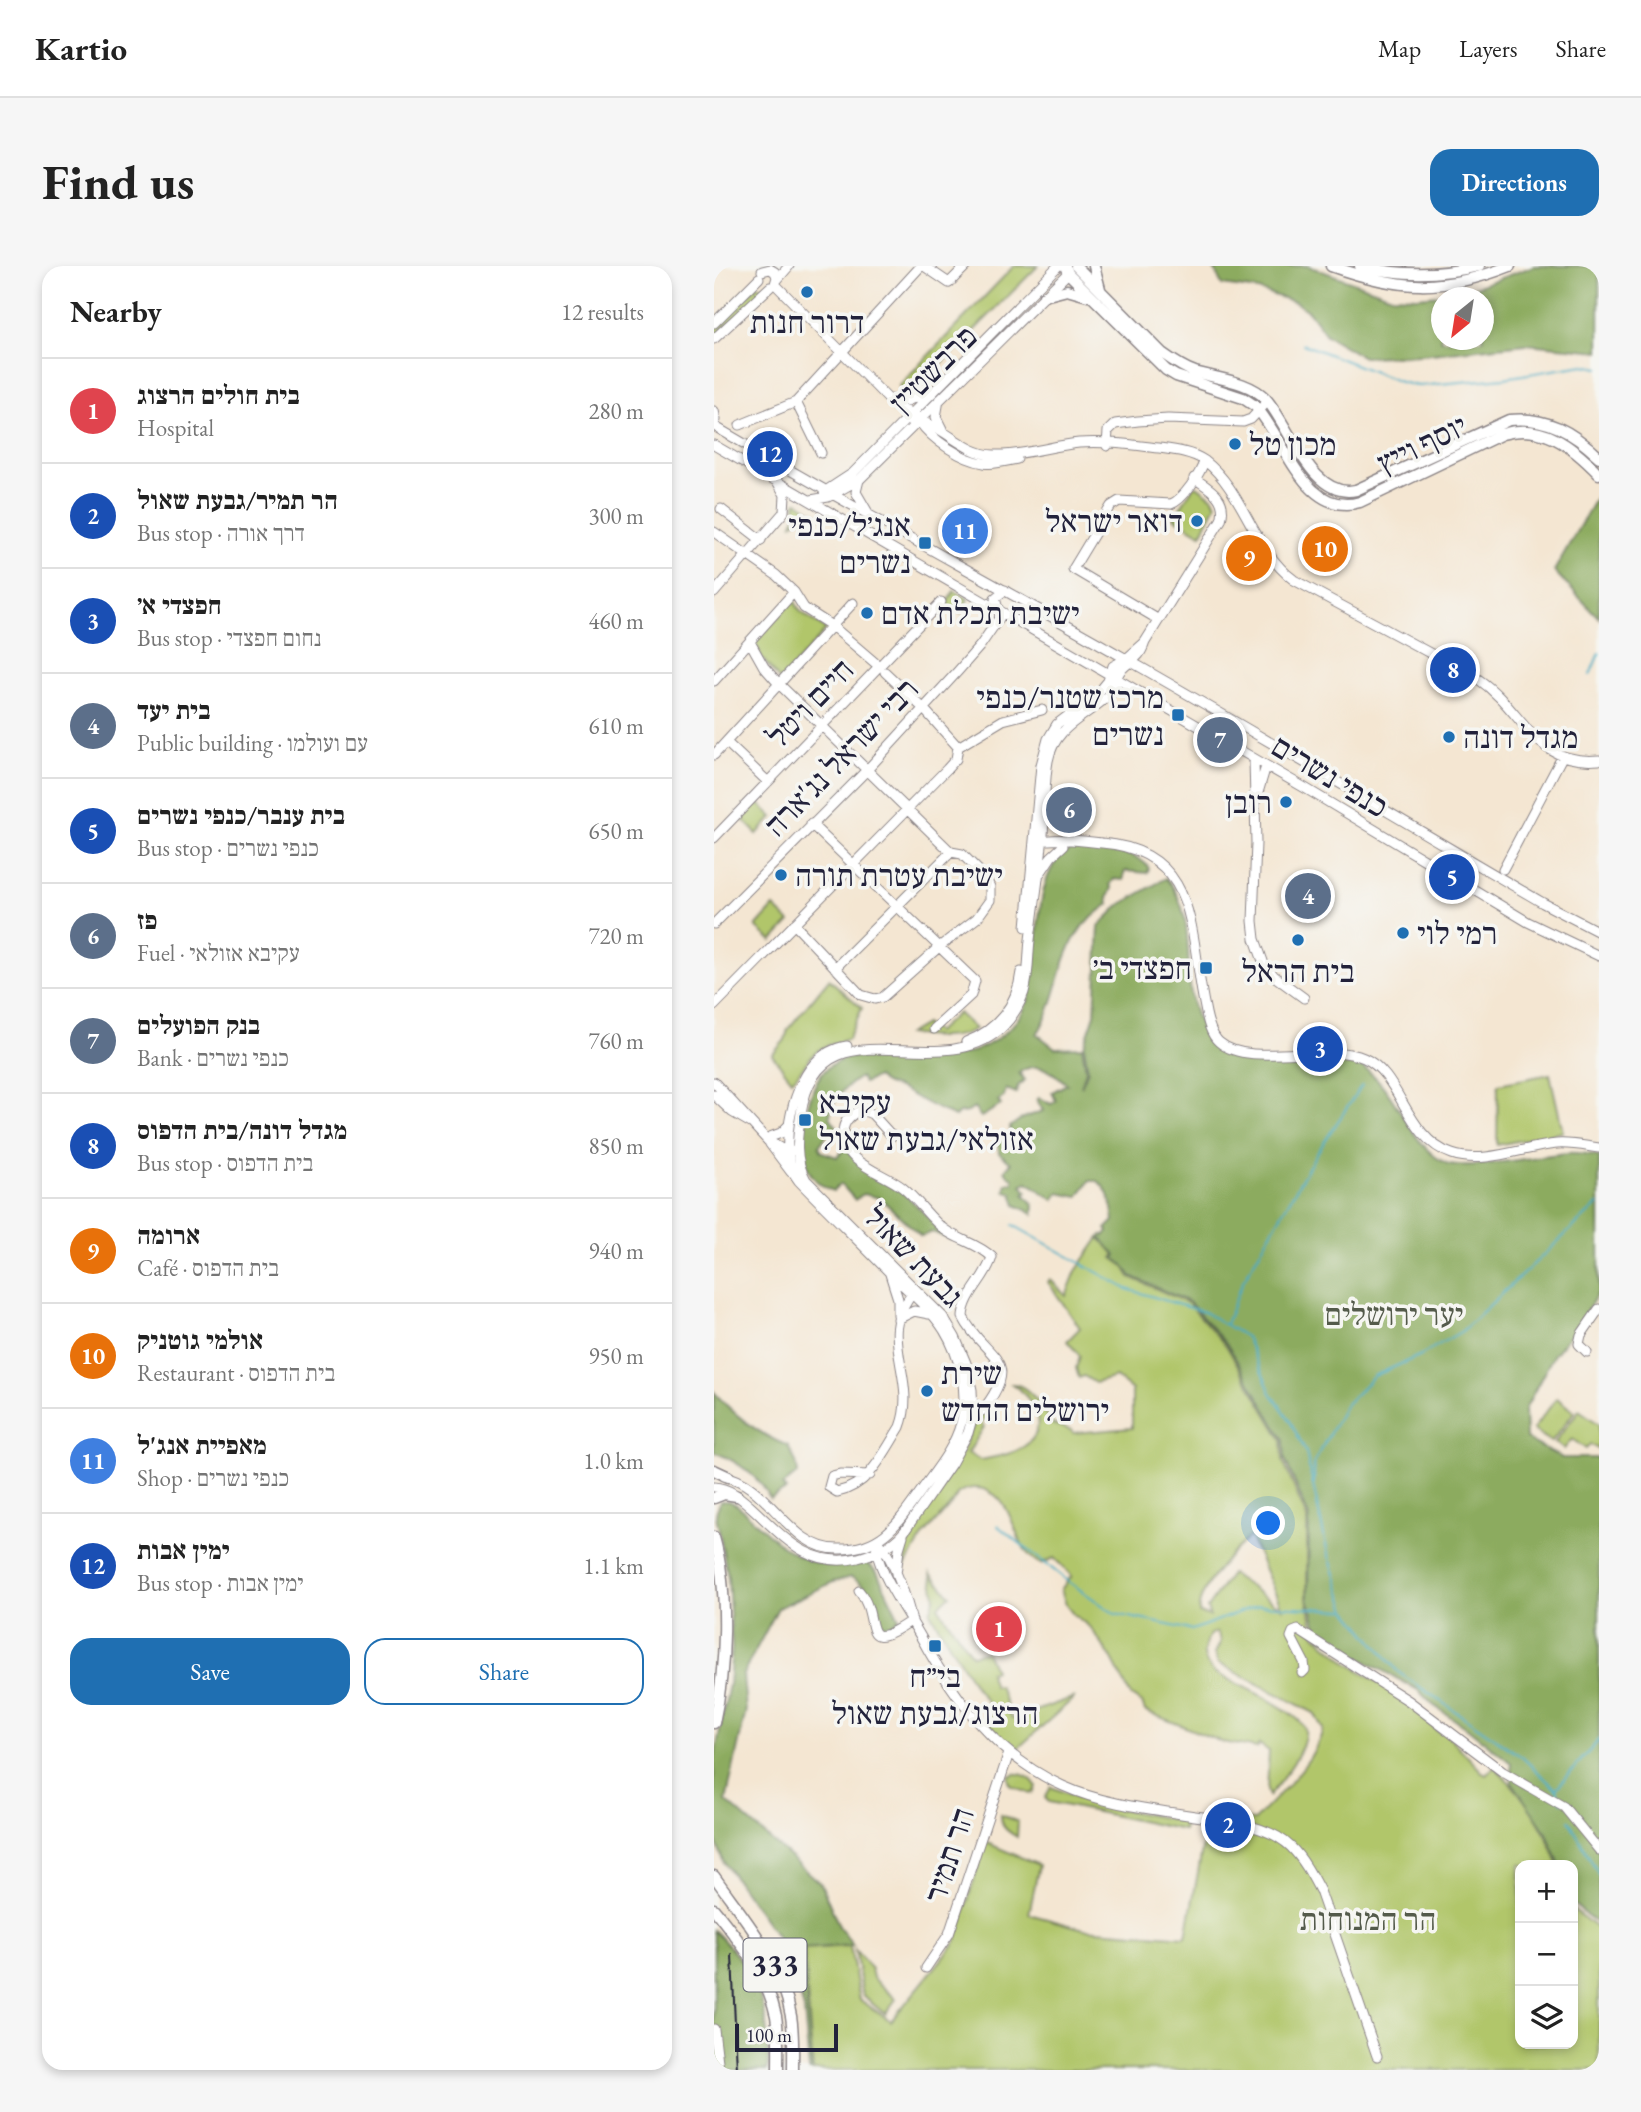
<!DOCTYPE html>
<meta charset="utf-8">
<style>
:root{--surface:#fff;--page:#f6f6f6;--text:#222;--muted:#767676;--line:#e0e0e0;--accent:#1f6fb2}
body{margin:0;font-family:"EB Garamond","Frank Ruhl Libre",serif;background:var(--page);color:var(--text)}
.controls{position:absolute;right:21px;bottom:21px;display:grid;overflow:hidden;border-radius:14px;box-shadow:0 4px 10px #0003}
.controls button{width:63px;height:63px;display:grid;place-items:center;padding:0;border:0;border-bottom:2px solid var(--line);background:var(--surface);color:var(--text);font:35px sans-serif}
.compass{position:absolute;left:717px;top:21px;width:63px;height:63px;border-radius:50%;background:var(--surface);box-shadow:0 4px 10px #0003;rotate:210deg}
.scale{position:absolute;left:21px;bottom:18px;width:103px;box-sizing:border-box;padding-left:7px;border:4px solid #22223b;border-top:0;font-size:19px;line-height:24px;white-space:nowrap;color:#22223b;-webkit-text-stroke:5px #f6f6f2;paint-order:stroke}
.you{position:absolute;left:555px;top:1258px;width:24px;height:24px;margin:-18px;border:5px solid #fff;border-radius:50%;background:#1a73e8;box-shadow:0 0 0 10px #1a73e833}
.badge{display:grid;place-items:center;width:46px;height:46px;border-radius:50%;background:var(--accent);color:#fff;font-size:23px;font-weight:700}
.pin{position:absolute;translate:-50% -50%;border:4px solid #fff;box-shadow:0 2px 7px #0006}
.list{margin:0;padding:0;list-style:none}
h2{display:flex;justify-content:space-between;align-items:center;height:91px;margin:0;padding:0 28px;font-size:30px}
h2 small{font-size:23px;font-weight:400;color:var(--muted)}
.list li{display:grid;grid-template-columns:46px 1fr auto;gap:21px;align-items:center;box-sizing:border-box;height:105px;padding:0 28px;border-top:2px solid var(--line)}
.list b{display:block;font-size:26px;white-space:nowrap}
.list p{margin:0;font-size:23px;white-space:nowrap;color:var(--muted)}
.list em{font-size:23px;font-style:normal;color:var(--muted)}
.actions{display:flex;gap:14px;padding:21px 28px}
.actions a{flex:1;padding:16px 0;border:2px solid var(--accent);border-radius:21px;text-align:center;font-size:24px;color:var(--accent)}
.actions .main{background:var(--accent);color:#fff}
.icon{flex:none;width:38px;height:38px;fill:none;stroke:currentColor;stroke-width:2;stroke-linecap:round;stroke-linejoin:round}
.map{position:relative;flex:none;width:885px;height:1804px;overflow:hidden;border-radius:21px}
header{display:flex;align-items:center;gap:42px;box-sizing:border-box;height:98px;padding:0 35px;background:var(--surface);border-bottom:2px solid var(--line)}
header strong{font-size:33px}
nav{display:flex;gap:38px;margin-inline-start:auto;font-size:24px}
.intro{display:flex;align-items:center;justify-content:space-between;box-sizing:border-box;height:168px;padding:0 42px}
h1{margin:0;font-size:49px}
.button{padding:18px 32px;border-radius:21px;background:var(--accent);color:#fff;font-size:24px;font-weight:700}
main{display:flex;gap:42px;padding:0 42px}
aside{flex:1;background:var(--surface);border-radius:21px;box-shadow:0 4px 10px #0003}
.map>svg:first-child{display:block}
.green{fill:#b1c66a;stroke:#6a7452;stroke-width:2;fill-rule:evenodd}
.forest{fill:#8cab5e;stroke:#57664c;stroke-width:2;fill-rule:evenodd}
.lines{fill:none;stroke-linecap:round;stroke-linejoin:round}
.stream{stroke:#45abc4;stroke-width:2}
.minor-casing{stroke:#8b8486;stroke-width:11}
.major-casing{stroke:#8b8486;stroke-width:13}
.minor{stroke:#fff;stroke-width:9}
.major{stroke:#fff;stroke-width:10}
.rail{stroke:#22223b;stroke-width:2}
.poi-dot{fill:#1f6fb2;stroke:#f6f6f2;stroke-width:2.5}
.labels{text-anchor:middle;stroke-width:7;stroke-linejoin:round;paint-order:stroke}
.shield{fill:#f6f6f2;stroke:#626272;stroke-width:2}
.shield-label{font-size:30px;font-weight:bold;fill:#22223b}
.poi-label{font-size:32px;fill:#22223b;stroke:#f6f6f2;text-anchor:start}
.street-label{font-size:32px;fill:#22223b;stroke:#f6f6f2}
.park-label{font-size:32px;fill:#545b4b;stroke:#f6f6f2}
</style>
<header>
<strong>Kartio</strong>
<nav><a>Map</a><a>Layers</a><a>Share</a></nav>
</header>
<div class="intro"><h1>Find us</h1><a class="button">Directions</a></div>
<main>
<aside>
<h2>Nearby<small>12 results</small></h2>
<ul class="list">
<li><span class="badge" style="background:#e0444e">1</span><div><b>בית חולים הרצוג</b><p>Hospital</p></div><em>280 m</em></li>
<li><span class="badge" style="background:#1a4fb4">2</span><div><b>הר תמיר/גבעת שאול</b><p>Bus stop · דרך אורה</p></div><em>300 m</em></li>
<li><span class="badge" style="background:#1a4fb4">3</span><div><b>חפצדי א׳</b><p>Bus stop · נחום חפצדי</p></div><em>460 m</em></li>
<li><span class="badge" style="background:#5c6f8a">4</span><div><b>בית יעד</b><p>Public building · עם ועולמו</p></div><em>610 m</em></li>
<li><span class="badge" style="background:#1a4fb4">5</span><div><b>בית ענבר/כנפי נשרים</b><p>Bus stop · כנפי נשרים</p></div><em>650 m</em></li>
<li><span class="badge" style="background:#5c6f8a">6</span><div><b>פז</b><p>Fuel · עקיבא אזולאי</p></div><em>720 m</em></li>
<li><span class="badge" style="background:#5c6f8a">7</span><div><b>בנק הפועלים</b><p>Bank · כנפי נשרים</p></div><em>760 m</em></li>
<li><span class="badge" style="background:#1a4fb4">8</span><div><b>מגדל דונה/בית הדפוס</b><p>Bus stop · בית הדפוס</p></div><em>850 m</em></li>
<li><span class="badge" style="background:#e8710a">9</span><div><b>ארומה</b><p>Café · בית הדפוס</p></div><em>940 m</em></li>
<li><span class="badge" style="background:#e8710a">10</span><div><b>אולמי גוטניק</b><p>Restaurant · בית הדפוס</p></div><em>950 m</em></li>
<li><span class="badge" style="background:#3f7fe0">11</span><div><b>מאפיית אנג'ל</b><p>Shop · כנפי נשרים</p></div><em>1.0 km</em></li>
<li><span class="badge" style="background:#1a4fb4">12</span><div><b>ימין אבות</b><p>Bus stop · ימין אבות</p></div><em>1.1 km</em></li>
</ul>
<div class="actions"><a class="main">Save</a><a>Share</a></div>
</aside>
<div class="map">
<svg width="885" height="1804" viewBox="0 0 885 1804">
<rect width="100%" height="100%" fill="#f6f6f2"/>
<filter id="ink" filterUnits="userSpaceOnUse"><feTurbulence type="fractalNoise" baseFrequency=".0143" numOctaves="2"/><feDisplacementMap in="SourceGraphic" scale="14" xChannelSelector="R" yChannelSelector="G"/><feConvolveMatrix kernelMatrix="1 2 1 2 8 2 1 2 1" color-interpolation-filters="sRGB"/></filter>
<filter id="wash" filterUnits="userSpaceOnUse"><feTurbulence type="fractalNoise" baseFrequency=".00686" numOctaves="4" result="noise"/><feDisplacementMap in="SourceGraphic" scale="28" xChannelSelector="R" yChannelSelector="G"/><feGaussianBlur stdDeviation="1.57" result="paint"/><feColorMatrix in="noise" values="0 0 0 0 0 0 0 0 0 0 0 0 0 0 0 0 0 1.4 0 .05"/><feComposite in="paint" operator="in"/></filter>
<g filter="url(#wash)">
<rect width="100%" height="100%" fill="#f4e6d2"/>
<!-- green -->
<path class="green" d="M300 0H324L195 130 189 128 185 120Z
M44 19 52 23 0 71V61Z
M483 220 499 232 502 239 487 268 460 252 479 221Z
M84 236 108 251 93 250 79 257 82 248 81 237Z
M240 325 254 333 247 347 232 338Z
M80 334 86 345 112 364 66 415 48 392 41 376Z
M43 536 59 551 43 568 28 553Z
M60 641 76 656 58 675 42 661Z
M115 713 148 742 134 773C121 777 106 780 97 791 90 799 86 807 78 814L58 789 71 774 74 763Z
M244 747 261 763C240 775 217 771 194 768L211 758 222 766Z
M836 808 849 866 783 879 784 818Z
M385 972 393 978 401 989 399 992 409 999 416 1011 474 1037 513 1081 568 1174 569 1195 593 1252V1333L601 1369 632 1396 697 1438 724 1466 729 1464 769 1507 772 1509 780 1501C810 1528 831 1561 844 1599H806V1778H859V1643L885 1664V1804H99L90 1683 136 1680 146 1734 177 1755 242 1676 271 1576 325 1599 315 1648 370 1663 472 1671 494 1552 540 1555C565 1527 599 1500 609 1463L600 1447 504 1397 501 1387 507 1376 503 1366 497 1368C487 1383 487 1394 501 1407 519 1416 588 1446 591 1464 594 1482 566 1516 555 1530L553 1525 555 1485 545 1478 543 1482 508 1476 431 1445 428 1437 417 1430 398 1393 377 1362 359 1348 352 1339 347 1323 358 1310 340 1292 327 1298C296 1284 305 1234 269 1223 260 1221 250 1223 243 1228L240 1235 210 1269 190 1301 192 1274 197 1261 247 1189 261 1155 272 1144 275 1151 266 1155 270 1161 254 1187 266 1194C280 1191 297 1189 309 1181 337 1163 320 1133 298 1118 314 1118 332 1144 338 1158L357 1164 359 1167 418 1162V1124L402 1111 381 1117 370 1110 365 1112 362 1102 366 1090 353 1075 366 1062 334 1016 336 1013 352 1030 362 1005ZM536 1270 568 1342 517 1308 493 1342 496 1350 485 1347C482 1323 519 1285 536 1270Z
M843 1132 860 1146 837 1176 819 1163Z
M865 1144 885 1158V1184L876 1178 872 1183 858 1173 850 1183 841 1176Z
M217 1308 236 1329 224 1341 258 1389 272 1385 280 1404 275 1406 280 1421 285 1420 298 1453 361 1431 302 1484 271 1454 281 1446 260 1419 216 1346 221 1330Z
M300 1508C309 1507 318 1512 322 1520L320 1526 316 1528 298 1520 295 1516V1510Z
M337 1521 380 1538 471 1556 469 1564 335 1536 331 1532Z
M287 1549 304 1556 303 1571C293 1565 287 1561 287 1549Z
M141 1684 157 1703 159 1712 182 1733 171 1748 149 1730Z"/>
<!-- forest -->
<path class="forest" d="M499 0H594L678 30 703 31 737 28 756 23 820 0H885V85L812 78 708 89 649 91 612 69 595 46 581 36 544 24 508 19ZM727 32H769V74H727Z
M884 228 885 229V352L840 305Z
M361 583C379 583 428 585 435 603L433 607 412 605 410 607V614L400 613 396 619 398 622 394 631 395 638C384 646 374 654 366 664 344 694 344 737 323 768L341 782 368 781 372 804 367 821 374 804 370 780 381 748 385 660 406 639 452 612C490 656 461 722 490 765 515 802 566 797 606 796 620 796 635 794 648 801 681 819 696 882 732 897 752 905 827 889 853 887 864 886 875 888 885 890V1025L864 1060 840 1088 811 1143 812 1173 848 1192H885V1659L859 1638V1599H846L833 1568 798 1516 797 1497 753 1462 719 1439 704 1424 606 1370 594 1333 595 1251 571 1193 570 1174 514 1080 475 1036 417 1010 409 999 400 992 402 989 386 972 388 969 390 970 394 965 392 963 400 955C398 939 396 926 384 915H375L364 931 345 927 340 934 313 916 308 919 313 926 310 928 320 939 319 948 302 939 298 927 291 925 293 917H299V912L294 909 291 904 297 897 285 887 284 874 296 868V861L307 853 329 845 323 834 325 832 337 838 342 835 338 826 353 818C339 806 323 793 305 807L311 814 304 820 302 827 292 823 290 831 284 835 287 839 267 851 260 842 254 846 245 847 241 851C224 843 207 835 191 825 179 818 173 822 163 811L150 817 146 811C132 820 117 833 116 851L126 865 125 872 116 865 105 880 108 886 123 891 131 883 154 904 160 912 171 913 187 924 237 974 219 966 207 970 166 932 149 928 141 934 127 918 119 925C101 918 91 905 90 885 89 868 90 849 96 833 101 817 107 803 123 796 136 789 151 790 165 791 205 792 248 798 283 773 295 764 307 752 313 737 328 700 314 593 361 583Z
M0 1126C21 1150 44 1168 74 1180L82 1196 84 1207 68 1220 72 1224 56 1233C47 1211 21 1194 0 1186Z
M7 1235H15L23 1239C48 1261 74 1293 109 1298 124 1300 140 1296 154 1298L163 1306 185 1352 178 1358 169 1359C163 1352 164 1345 162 1337 158 1325 147 1317 137 1311L119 1316 64 1342 29 1408 32 1444 12 1535 107 1618 125 1660 139 1679 89 1683 98 1804H95L90 1744 80 1706 62 1670 9 1595 0 1568V1494L15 1418 18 1382 14 1311 2 1249 4 1239Z
M0 1664C47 1712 55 1738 54 1804H0Z"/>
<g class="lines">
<!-- stream -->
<path class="stream" d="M589 78 686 116 704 120 790 112 870 99 885 102
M876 409 885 387
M299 959 413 1023 490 1046 532 1071 557 1127 574 1151 592 1186 613 1284 633 1344 684 1406 808 1491 842 1523 848 1536
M512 1058 529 1015 601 890 648 819
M600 1217V1196L632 1138 660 1110 707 1089 748 1065 884 938
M284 1260 355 1316 401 1348 478 1364 545 1339 631 1344
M842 1523 885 1474
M855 1554 885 1609"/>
</g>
</g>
<g filter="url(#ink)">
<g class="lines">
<!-- minor casing -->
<g class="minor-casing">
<path id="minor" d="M210 0 235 17 252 0
M48 5 56 3 61 6 63 11 61 18
M63 14 75 0
M61 18 182 141 202 149
M0 57 45 12
M0 73 56 21
M175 133 193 135 216 125
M225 134 222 151 228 163
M82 136 107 187
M0 145 2 154
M193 154C226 152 246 188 280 189 308 190 337 180 365 177 391 175 419 179 445 182 460 184 478 186 491 195 530 225 539 284 580 314L764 413C811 445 819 500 885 494
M205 155C218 174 248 194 270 197 281 199 293 195 303 193
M26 159 82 136 207 0
M0 160C137 241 276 315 414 394 553 473 690 556 829 637L885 666
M0 179 591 522 814 656 885 690
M393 180 394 165 401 158 424 155 454 153 529 156 537 153 554 135
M145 214 142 226 153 245
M110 226 139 207 344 0
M97 234 114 231 146 213 354 7
M7 243 47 274
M0 266 62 309 80 326 90 342 118 360 166 401
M0 327 70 246 71 229 64 217
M285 347 281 332 291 324
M445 354 359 303 397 240 405 235 457 238C469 234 487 207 490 195
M36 376 50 401 65 418 237 586 248 588 271 611 276 621V634L263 652 225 681 169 731 161 733 147 729 80 658
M171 406 209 442 244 481
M0 415 80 326
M12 476 54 516
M0 489 139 337
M540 493 542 577 539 655 541 673 550 698 560 710 590 732
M543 530 552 500
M97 558 261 715 257 729 220 763
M0 572 227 336
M324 576C342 571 369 575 388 577 487 585 475 670 491 742 493 753 496 768 505 776 536 803 613 775 650 792 688 809 691 872 738 888 771 899 809 881 843 878 857 877 871 880 885 882
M789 603 848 491
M327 606 337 591 349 580
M0 658 153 504 244 405 266 380 288 348
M312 661 327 499 334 473 343 458 385 426 394 415 399 400 412 393 430 377
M121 702 237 586
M0 740 233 503 242 493 244 481 289 454 328 444
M252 776C283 764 303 740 307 706
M0 816 54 875 73 886 78 885
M0 829 18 846 37 857
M178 870 158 848 148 844C137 848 129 855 129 867 129 898 169 906 189 922 205 935 216 953 231 964 245 974 265 978 278 991 272 1013 250 1028 249 1051 270 1093 311 1091 268 1145L255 1149
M56 871 67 867 75 859
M56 878 77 906
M176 1008 184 1033V1049
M184 1053 200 1045 215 1048
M873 1086 865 1078 867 1069 885 1043
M156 1209 126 1208 118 1210 115 1221 123 1226C156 1219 169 1188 186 1161 205 1111 160 1069 201 1025
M10 1210C56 1218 74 1283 124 1283 168 1284 184 1257 207 1225 222 1204 240 1183 247 1157 255 1127 246 1090 230 1064 217 1044 197 1027 179 1010 148 978 116 947 85 915 62 888 78 822 100 798 109 788 121 782 133 780
M0 1221C15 1222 26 1231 37 1241 70 1271 95 1303 144 1292 163 1287 177 1281 190 1266L237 1198 254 1167 259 1149 258 1124 252 1097 241 1071 229 1051 92 914C80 893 83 871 87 847 105 733 220 818 284 765 296 755 305 741 310 726 315 710 314 691 316 674 320 639 326 604 329 569 331 544 330 518 334 495 341 458 374 451 397 427 403 420 401 409 408 403 419 392 425 394 431 376L507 254C514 232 496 223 480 212
M166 1279C178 1289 194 1336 197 1352
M162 1284C169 1315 193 1346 208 1373 241 1434 284 1491 349 1520 393 1540 446 1544 494 1552 523 1558 554 1559 577 1581 590 1594 598 1610 606 1625L663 1790
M182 1308 185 1283 189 1270
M145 1325C168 1352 143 1392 198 1354
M588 1407 591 1404 590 1396 577 1371 579 1366 584 1364 695 1435 789 1506 850 1541 885 1584
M212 1702 235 1668 295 1487
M0 1763 5 1804"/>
</g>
<!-- major casing -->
<g class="major-casing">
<path id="major" d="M351 0 354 7 452 104 462 110 529 132 541 140C572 173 590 252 646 236L788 168C828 156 858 180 885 208
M362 0 448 87C459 95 469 102 481 106 504 113 535 115 552 133 576 160 598 234 642 224L795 154C832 150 859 166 885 191
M380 0 386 23
M617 0C685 24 728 27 796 0
M646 0C687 10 724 10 765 0
M330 30 353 24 374 30
M0 1204 15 1211
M0 1232 10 1228 23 1230
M0 1271C15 1324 12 1403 0 1457
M0 1610C31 1654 68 1695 77 1750 80 1768 79 1786 79 1804
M0 1643C26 1676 53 1708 62 1750 65 1768 64 1786 64 1804"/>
</g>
<!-- minor -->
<use href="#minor" class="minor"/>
<!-- major -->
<use href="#major" class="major"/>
<!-- rail -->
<path class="rail" d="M18 1689 23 1804"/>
</g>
</g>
<!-- markers -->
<g class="poi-dot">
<circle cx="93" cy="26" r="7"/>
<circle cx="521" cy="178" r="7"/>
<circle cx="483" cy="255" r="7"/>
<rect x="204" y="270" width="14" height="14" rx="3.5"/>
<circle cx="153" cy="347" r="7"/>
<rect x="457" y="442" width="14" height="14" rx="3.5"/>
<circle cx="735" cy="471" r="7"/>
<circle cx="572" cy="536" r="7"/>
<circle cx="67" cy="609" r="7"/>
<circle cx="689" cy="667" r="7"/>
<circle cx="584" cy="674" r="7"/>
<rect x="485" y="695" width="14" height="14" rx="3.5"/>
<rect x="84" y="847" width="14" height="14" rx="3.5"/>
<circle cx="213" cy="1125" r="7"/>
<rect x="214" y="1373" width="14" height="14" rx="3.5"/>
</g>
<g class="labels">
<!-- shield labels -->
<rect class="shield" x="29.5" y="1672.5" width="63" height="53" rx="5"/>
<g class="shield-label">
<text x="61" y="1709">333</text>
</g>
<!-- poi labels -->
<g class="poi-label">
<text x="93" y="67" text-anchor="middle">דרור חנות</text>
<text x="535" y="189">מכון טל</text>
<text x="469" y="266" text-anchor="end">דואר ישראל</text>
<text x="197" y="270" text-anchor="end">אנג׳ל/כנפי<tspan x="197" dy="37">נשרים</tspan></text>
<text x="167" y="358">ישיבת תכלת אדם</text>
<text x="450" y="442" text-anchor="end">מרכז שטנר/כנפי<tspan x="450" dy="37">נשרים</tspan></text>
<text x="749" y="482">מגדל דונה</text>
<text x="558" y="547" text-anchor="end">רובן</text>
<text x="81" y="620">ישיבת עטרת תורה</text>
<text x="703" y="678">רמי לוי</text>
<text x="478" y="713" text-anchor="end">חפצדי ב׳</text>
<text x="584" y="716" text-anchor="middle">בית הראל</text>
<text x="105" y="847">עקיבא<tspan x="105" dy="37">אזולאי/גבעת שאול</tspan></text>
<text x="227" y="1118">שירת<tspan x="227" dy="37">ירושלים החדש</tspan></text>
<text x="221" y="1421" text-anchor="middle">בי״ח<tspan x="221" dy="37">הרצוג/גבעת שאול</tspan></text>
</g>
<!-- street labels -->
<g class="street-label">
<text transform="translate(219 103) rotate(-45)" y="11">פרבשטיין</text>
<text transform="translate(708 178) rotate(-26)" y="11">יוסף וייץ</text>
<text transform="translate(96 437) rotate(-46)" y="11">חיים ויטל</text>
<text transform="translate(127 491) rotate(-46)" y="11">רבי ישראל נג'ארה</text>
<text transform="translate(616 510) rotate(31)" y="11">כנפי נשרים</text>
<text transform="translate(200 990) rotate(46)" y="11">גבעת שאול</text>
<text transform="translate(235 1589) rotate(-72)" y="11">הר תמיר</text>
</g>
<!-- park labels -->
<g class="park-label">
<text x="680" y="1059">יער ירושלים</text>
<text x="654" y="1664">הר המנוחות</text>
</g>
</g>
</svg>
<div class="controls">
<button>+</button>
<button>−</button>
<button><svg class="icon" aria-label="layers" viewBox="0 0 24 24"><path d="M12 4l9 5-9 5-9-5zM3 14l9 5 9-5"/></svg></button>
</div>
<svg class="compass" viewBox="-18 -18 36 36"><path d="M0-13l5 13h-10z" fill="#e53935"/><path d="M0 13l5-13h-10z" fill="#767676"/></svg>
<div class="scale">100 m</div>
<div class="you"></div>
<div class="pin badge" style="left:285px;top:1363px;background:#e0444e">1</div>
<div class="pin badge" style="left:514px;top:1559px;background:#1a4fb4">2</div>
<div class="pin badge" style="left:606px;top:783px;background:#1a4fb4">3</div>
<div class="pin badge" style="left:594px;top:630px;background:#5c6f8a">4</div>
<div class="pin badge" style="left:738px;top:611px;background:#1a4fb4">5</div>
<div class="pin badge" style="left:355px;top:544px;background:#5c6f8a">6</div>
<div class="pin badge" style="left:506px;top:474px;background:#5c6f8a">7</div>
<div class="pin badge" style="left:739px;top:404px;background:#1a4fb4">8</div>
<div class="pin badge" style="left:535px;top:292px;background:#e8710a">9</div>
<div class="pin badge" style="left:611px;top:283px;background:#e8710a">10</div>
<div class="pin badge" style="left:251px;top:265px;background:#3f7fe0">11</div>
<div class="pin badge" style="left:56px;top:188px;background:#1a4fb4">12</div>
</div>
</main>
